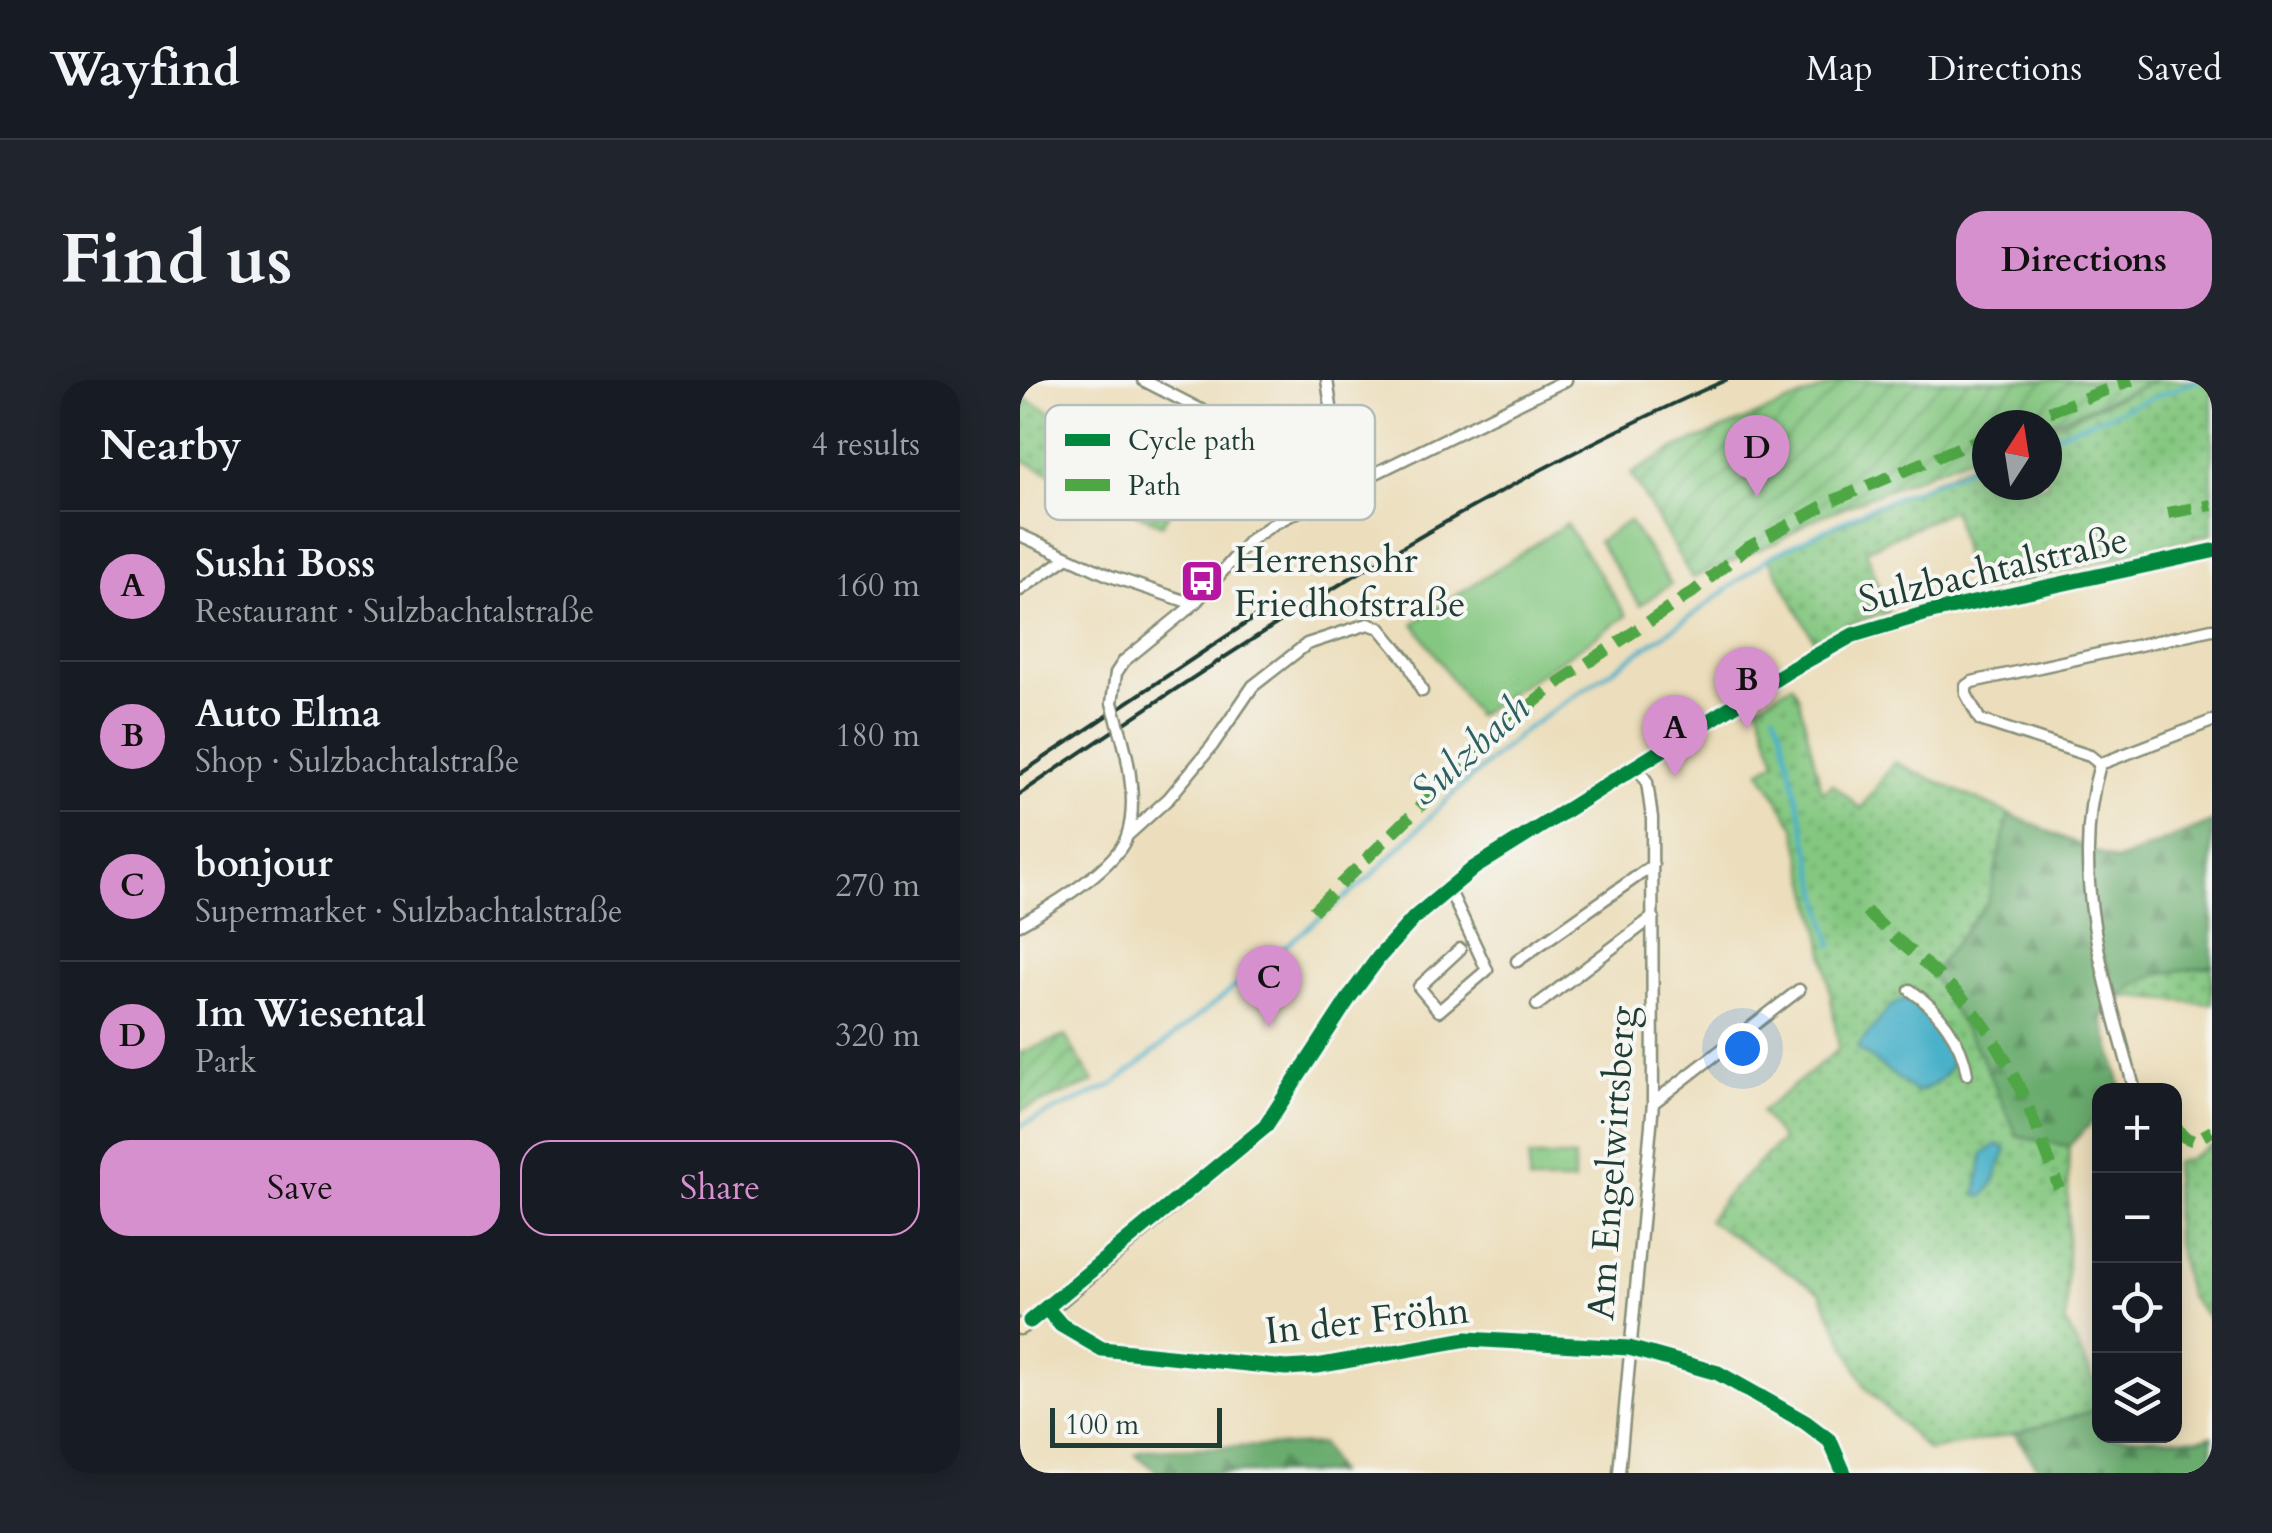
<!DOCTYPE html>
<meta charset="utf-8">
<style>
:root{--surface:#171b24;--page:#20242c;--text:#f1f3f6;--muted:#9ea1a6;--line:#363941;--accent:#d690ce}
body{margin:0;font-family:Cardo,serif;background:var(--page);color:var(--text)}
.controls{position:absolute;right:30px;bottom:30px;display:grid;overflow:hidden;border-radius:20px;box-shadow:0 5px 25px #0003}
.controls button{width:90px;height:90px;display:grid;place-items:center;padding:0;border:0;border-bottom:2px solid var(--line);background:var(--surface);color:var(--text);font:50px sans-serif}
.compass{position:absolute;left:952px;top:30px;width:90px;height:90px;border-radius:50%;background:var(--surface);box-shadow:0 5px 25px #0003;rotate:12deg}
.scale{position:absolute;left:30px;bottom:25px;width:172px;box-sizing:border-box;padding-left:10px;border:5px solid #1f3d34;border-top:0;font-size:28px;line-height:35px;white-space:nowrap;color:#1f3d34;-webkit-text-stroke:8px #f6f6f2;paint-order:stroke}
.you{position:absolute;left:722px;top:668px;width:35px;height:35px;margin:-25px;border:8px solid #fff;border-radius:50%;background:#1a73e8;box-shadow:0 0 0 15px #1a73e833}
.badge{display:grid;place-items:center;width:65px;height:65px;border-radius:50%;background:var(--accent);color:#111;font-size:32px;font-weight:700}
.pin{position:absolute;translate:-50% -82px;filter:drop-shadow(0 2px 5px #0008)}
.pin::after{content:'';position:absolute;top:52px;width:35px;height:30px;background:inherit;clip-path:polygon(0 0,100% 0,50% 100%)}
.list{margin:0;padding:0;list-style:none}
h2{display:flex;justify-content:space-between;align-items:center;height:130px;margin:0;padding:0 40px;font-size:42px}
h2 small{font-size:32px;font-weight:400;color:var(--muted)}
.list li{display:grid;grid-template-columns:65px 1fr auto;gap:30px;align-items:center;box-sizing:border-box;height:150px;padding:0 40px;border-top:2px solid var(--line)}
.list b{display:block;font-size:38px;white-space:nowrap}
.list p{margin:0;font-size:32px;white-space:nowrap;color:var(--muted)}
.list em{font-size:32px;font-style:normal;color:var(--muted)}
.actions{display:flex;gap:20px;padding:30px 40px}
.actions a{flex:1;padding:22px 0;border:2px solid var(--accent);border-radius:30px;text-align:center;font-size:35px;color:var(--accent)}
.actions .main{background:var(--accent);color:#111}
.icon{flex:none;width:55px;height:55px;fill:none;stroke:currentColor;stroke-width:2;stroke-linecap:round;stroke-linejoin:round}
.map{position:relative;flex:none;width:1192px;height:1093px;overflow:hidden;border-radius:30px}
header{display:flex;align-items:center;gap:60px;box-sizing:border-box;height:140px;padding:0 50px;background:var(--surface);border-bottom:2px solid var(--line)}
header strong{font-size:48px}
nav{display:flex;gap:55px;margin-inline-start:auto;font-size:35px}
.intro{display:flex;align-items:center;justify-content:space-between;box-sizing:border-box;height:240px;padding:0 60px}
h1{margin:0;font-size:70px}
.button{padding:25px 45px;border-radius:30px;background:var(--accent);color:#111;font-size:35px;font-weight:700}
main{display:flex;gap:60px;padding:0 60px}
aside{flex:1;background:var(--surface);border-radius:30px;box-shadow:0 5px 25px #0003}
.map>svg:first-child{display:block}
.grass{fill:url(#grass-dots);stroke:#52825a;stroke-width:2.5}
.forest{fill:url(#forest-firs);stroke:#457451;stroke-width:2.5}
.park{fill:#84c780;stroke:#52825a;stroke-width:2.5}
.garden{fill:url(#garden-furrows);stroke:#52825a;stroke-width:2.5}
.water{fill:#4ab1c9;stroke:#34777e;stroke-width:2.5}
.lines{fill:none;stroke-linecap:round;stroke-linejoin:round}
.stream{stroke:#4ab1c9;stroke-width:4}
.minor-casing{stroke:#868e78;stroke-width:15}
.secondary-casing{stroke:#868e78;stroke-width:19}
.minor{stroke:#fff;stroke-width:10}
.secondary{stroke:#f8e7c3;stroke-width:14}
.rail{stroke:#1f3d34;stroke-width:4}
.minor-bridge-casing{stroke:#868e78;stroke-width:15;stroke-linecap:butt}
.minor-bridge{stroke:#fff;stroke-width:10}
.quiet{stroke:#4fa644;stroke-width:12;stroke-dasharray:25 12;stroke-linecap:butt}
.cycleway-casing{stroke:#f6f6f2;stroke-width:21}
.cycleway{stroke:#00873e;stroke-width:15}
.labels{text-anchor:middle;stroke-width:8;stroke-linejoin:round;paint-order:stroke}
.poi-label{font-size:38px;fill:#1f3d34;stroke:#f6f6f2;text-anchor:start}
.street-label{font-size:38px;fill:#1f3d34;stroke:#f6f6f2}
.water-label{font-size:40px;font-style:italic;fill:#2c6061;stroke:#f6f6f2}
.key{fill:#f6f6f2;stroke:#b6beb9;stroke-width:2.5}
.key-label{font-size:28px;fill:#1f3d34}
</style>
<header>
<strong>Wayfind</strong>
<nav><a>Map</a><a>Directions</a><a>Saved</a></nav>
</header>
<div class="intro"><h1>Find us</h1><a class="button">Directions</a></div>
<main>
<aside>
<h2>Nearby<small>4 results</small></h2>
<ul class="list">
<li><span class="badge">A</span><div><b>Sushi Boss</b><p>Restaurant · Sulzbachtalstraße</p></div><em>160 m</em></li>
<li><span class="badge">B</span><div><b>Auto Elma</b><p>Shop · Sulzbachtalstraße</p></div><em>180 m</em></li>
<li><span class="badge">C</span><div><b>bonjour</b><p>Supermarket · Sulzbachtalstraße</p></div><em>270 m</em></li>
<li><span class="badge">D</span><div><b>Im Wiesental</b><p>Park</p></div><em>320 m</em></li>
</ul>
<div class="actions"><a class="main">Save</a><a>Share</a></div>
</aside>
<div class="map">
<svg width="1192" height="1093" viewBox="0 0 1192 1093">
<defs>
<pattern id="grass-dots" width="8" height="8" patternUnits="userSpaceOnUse" patternTransform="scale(2.5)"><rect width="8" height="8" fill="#84c780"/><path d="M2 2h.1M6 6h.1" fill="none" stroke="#6ba36a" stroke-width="1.8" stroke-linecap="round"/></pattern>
<pattern id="forest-firs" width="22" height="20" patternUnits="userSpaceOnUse" patternTransform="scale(2.5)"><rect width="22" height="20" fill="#6bac6e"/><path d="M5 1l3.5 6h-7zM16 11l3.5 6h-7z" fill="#578d5b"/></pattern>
<pattern id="garden-furrows" width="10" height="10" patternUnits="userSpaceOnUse" patternTransform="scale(2.5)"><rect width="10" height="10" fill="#84c780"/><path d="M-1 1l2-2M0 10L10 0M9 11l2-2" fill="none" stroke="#6ba36a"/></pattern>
</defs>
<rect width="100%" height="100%" fill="#f6f6f2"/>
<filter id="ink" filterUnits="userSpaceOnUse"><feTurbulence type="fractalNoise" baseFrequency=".01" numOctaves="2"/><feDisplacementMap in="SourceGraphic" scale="20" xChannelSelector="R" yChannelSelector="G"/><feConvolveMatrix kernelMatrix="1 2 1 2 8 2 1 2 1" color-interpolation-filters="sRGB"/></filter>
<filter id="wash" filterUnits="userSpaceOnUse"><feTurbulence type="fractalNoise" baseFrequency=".0048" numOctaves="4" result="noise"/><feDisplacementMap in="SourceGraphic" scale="40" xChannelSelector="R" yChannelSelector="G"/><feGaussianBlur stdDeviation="2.25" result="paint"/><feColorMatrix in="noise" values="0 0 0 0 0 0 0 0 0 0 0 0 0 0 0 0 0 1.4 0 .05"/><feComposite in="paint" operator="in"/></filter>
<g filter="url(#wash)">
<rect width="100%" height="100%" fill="#ecdebc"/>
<!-- grass -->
<path class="grass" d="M1138 0H1192V154L953 213 933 129 846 170 868 232 829 244 795 262 748 177 967 76V105H1027V48Z
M0 16 167 99 142 145 0 79Z
M772 304 778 315 802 412 813 404 841 429 874 382 989 434 968 521 911 594 962 678 998 757 1049 766 1046 943 1079 1010V1029L994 1054 908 1071 846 1008 800 912 688 840 707 814 762 760 741 732 819 669 802 561 775 447 740 391 756 381 738 325Z
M1192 586V624L1100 616 1127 595Z
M1192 764V942L1168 915 1155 853 1154 783 1168 779Z"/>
<!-- forest -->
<path class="forest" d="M989 434 1096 481 1192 442V586C1136 594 1120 590 1083 638L1102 710 1080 711 1079 735 1049 766 998 757 962 678 911 594 968 521Z
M1079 1029 1080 1056 1179 1059 1192 1055V1093H1022L994 1054Z
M301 1064 317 1093H139L115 1074 123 1070Z"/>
<!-- park -->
<path class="park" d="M609 141 651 204 620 225 578 161Z
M546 144 607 236 456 336 394 243Z
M509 777H554V802H509Z"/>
<!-- garden -->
<path class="garden" d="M824 0H1138L1025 45H967V69L792 140 757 162 672 198 611 94 656 68Z
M45 656 74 702 0 731V673Z"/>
<!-- water -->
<path class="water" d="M888 617 910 638 935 674C931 693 915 707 896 712L837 668 871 626Z
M978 764 987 771C974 791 980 801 962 817L956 815 963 774Z"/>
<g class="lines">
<!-- stream -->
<path class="stream" d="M1027 58 1179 0
M754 332 762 352 812 566
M391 400 410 401 422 395
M0 746 93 705 348 499 432 415 502 352 677 232 751 176 849 128 967 81"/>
</g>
</g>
<g filter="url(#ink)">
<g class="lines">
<!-- minor casing -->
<g class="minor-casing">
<path id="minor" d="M123 0 288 85 315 113
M307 0 315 53 329 106
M0 155 90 196 174 224
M0 210 48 177
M92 323 96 293 104 281 174 224 230 160 255 143 315 113 546 0
M1080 384 1192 341
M108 455 149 418 192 366 233 306 287 264 348 244 360 248 388 282 402 311
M428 507 467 590 419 631 399 607 440 569
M0 544C30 527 95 489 107 456 117 428 110 385 102 357
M497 581 633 485
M890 610C918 629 942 660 947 694
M517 625 633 537
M1115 711C1086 605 1048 494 1080 384L1070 376 960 340 946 314V306L952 302 1192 249
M633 723 779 610
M28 930 41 945 82 969 266 988 297 986 447 959 609 968 698 993 785 1042 810 1061 824 1093
M599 1093 633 723 632 438 627 402 618 388"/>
</g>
<!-- secondary casing -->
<g class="secondary-casing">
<path id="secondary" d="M0 947 28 930 245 747 331 615 359 577 395 537 454 488 770 290 833 255 907 233 1192 171"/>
</g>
<!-- minor -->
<use href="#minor" class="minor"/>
<!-- secondary -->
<use href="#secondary" class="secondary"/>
<!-- rail -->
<path class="rail" d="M0 394 237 236
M0 414C227 258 452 112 706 0"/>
<!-- minor-bridge casing -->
<g class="minor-bridge-casing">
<path id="minor-bridge" d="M92 323 102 357"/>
</g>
<!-- minor-bridge -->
<use href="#minor-bridge" class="minor-bridge"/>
<!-- quiet -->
<path class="quiet" d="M995 45 1112 0
M1148 133 1192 125
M293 531 467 361 539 302 673 212 725 169 812 121 967 56
M846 531C877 562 914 588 944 620 988 667 1018 748 1039 808
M1154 745 1164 757 1174 761 1192 751"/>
<!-- cycleway casing -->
<g class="cycleway-casing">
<path id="cycleway" d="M28 930 41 945 82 969 266 988 297 986 447 959 609 968 698 993 785 1042 810 1061 824 1093
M10 941 245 747 331 615 359 577 395 537 454 488 770 290 833 255 907 233 1192 171"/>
</g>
<!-- cycleway -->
<use href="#cycleway" class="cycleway"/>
</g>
</g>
<!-- icons -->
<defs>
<g id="bus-square" transform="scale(2.25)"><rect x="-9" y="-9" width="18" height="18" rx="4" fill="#b5179e" stroke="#f6f6f2"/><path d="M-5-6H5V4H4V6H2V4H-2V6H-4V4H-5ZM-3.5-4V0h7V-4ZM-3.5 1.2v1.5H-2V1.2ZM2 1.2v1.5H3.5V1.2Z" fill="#fff"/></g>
</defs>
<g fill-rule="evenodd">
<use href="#bus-square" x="182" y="201"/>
</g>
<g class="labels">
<!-- poi labels -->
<g class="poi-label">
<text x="214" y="192">Herrensohr<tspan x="214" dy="44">Friedhofstraße</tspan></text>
</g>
<!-- street labels -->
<g class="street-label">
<text transform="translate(973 189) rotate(-13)" y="13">Sulzbachtalstraße</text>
<text transform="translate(591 783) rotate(-86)" y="13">Am Engelwirtsberg</text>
<text transform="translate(347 940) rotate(-6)" y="13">In der Fröhn</text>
</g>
<!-- water labels -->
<g class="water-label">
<text transform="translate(449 369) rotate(-42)" y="14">Sulzbach</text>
</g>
</g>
<!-- legend -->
<rect x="25" y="25" width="330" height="115" rx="15" class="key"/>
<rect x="45" y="54" width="45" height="12" fill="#00873e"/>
<rect x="45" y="99" width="45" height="12" fill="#4fa644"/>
<g class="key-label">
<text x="108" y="70">Cycle path</text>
<text x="108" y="115">Path</text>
</g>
</svg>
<div class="controls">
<button>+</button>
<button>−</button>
<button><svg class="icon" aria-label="locate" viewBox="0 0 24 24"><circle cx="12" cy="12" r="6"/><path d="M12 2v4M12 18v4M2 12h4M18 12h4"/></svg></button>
<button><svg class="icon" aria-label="layers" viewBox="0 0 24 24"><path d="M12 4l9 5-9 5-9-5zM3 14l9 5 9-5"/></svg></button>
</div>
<svg class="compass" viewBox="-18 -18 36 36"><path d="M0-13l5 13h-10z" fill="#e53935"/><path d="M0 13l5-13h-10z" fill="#9ea1a6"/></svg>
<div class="scale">100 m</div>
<div class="you"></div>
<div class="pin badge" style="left:655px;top:397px">A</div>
<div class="pin badge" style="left:727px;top:349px">B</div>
<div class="pin badge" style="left:249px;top:647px">C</div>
<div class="pin badge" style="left:737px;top:117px">D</div>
</div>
</main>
